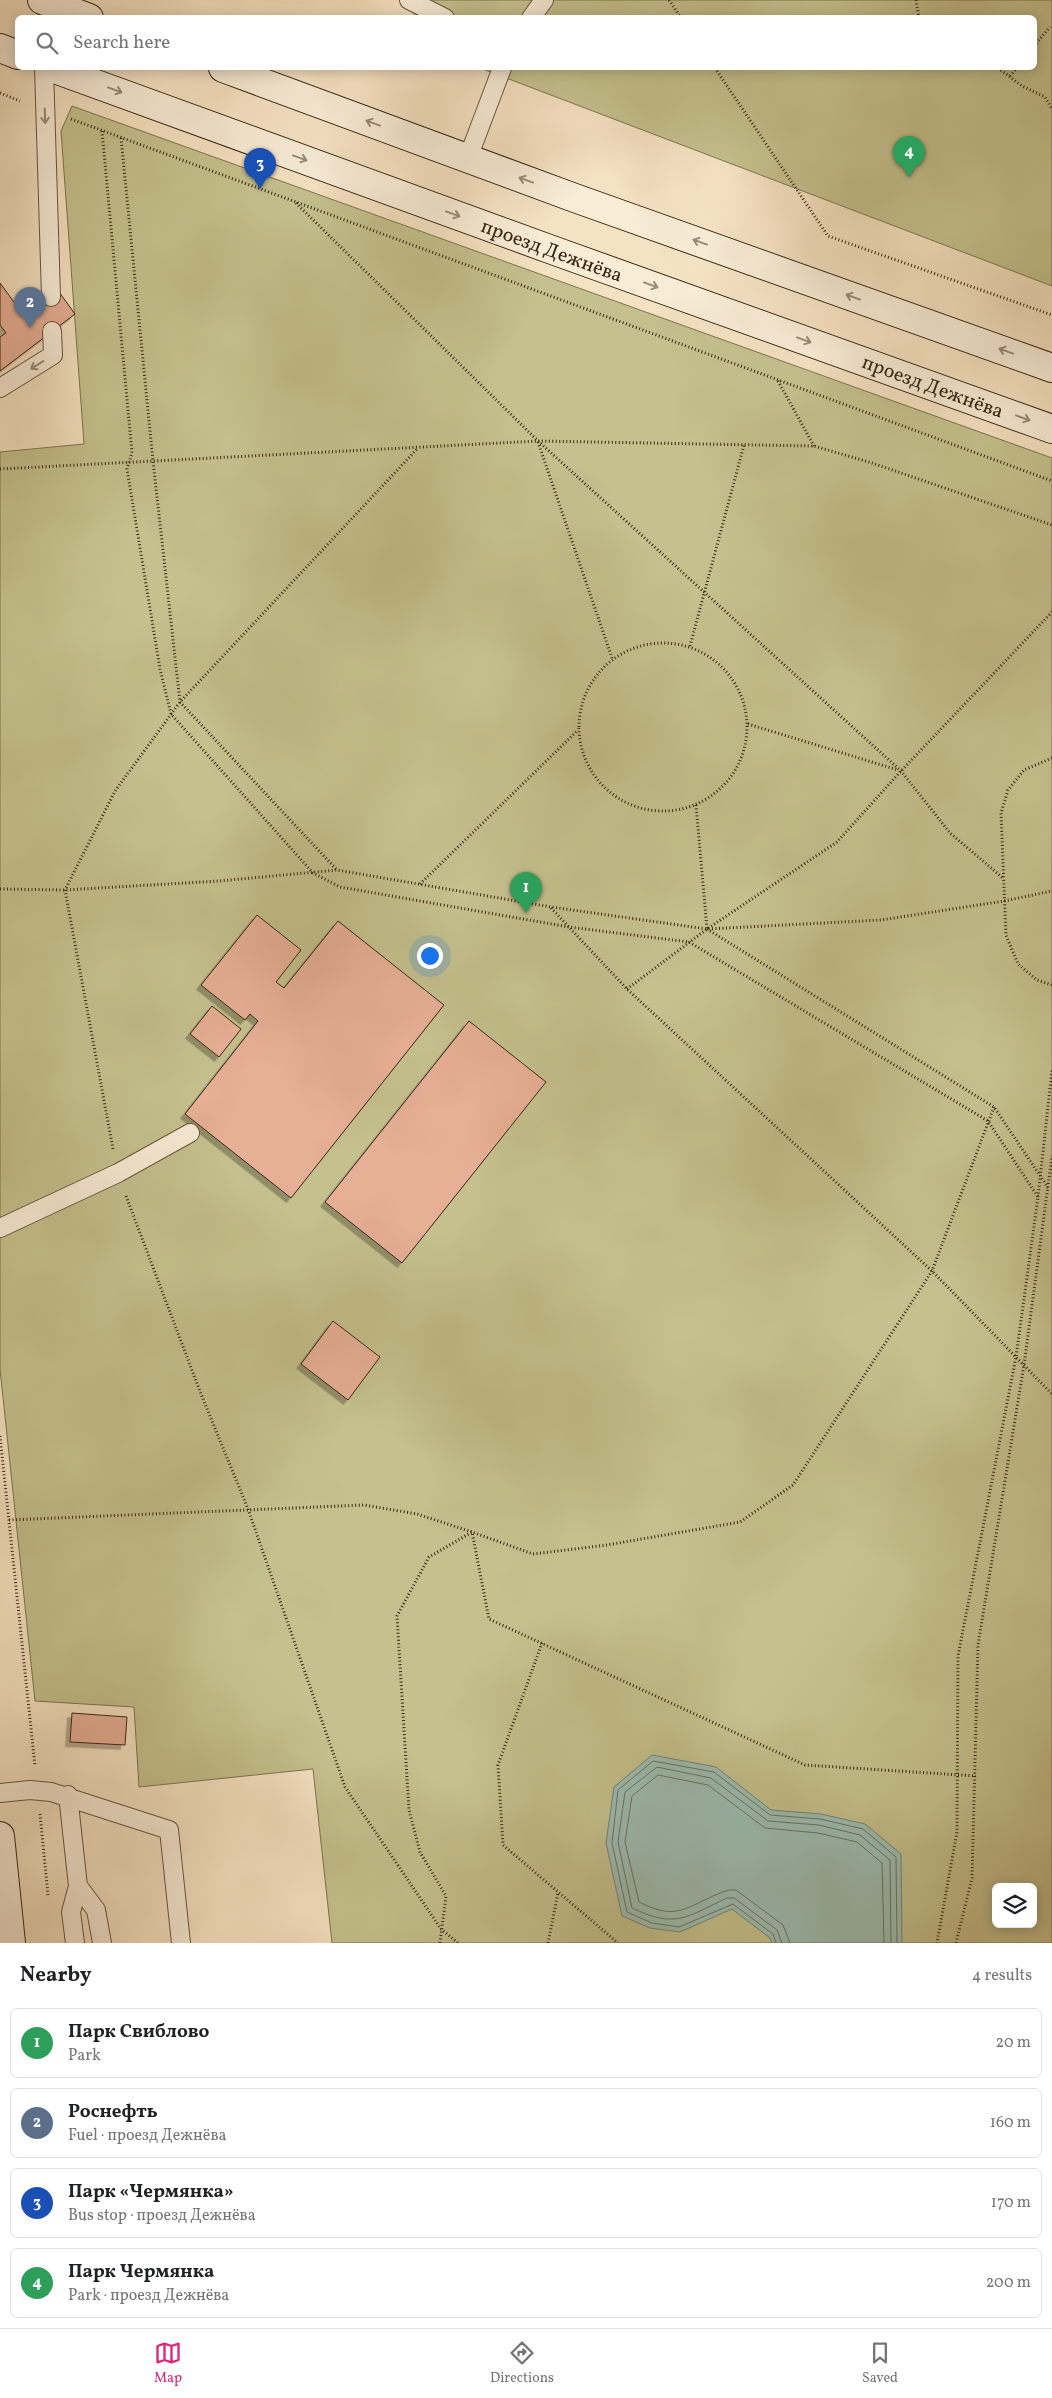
<!DOCTYPE html>
<meta charset="utf-8">
<style>
:root{--surface:#fff;--page:#f6f6f6;--text:#202124;--muted:#757577;--line:#e0e0e0;--accent:#db2777}
body{margin:0;font-family:Vollkorn,serif;background:var(--page);color:var(--text)}
.controls{position:absolute;right:15px;bottom:15px;display:grid;overflow:hidden;border-radius:8px;box-shadow:0 2px 12px #0003}
.controls button{width:45px;height:45px;display:grid;place-items:center;padding:0;border:0;border-bottom:1px solid var(--line);background:var(--surface);color:var(--text);font:25px sans-serif}
.you{position:absolute;left:429px;top:955px;width:18px;height:18px;margin:-12px;border:4px solid #fff;border-radius:50%;background:#1a73e8;box-shadow:0 0 0 8px #1a73e833}
.badge{display:grid;place-items:center;width:32px;height:32px;border-radius:50%;background:var(--accent);color:#fff;font-size:16px;font-weight:700}
.pin{position:absolute;translate:-50% -41px;filter:drop-shadow(0 1px 2px #0008)}
.pin::after{content:'';position:absolute;top:26px;width:18px;height:15px;background:inherit;clip-path:polygon(0 0,100% 0,50% 100%)}
.list{margin:0;padding:0;list-style:none}
h2{display:flex;justify-content:space-between;align-items:center;height:65px;margin:0;padding:0 20px;font-size:21px}
h2 small{font-size:16px;font-weight:400;color:var(--muted)}
.list li{display:grid;grid-template-columns:32px 1fr auto;gap:15px;align-items:center;box-sizing:border-box;height:70px;margin:0 10px 10px;padding:0 10px;border:1px solid var(--line);border-radius:8px}
.list b{display:block;font-size:19px;white-space:nowrap}
.list p{margin:0;font-size:16px;white-space:nowrap;color:var(--muted)}
.list em{font-size:16px;font-style:normal;color:var(--muted)}
.icon{flex:none;width:28px;height:28px;fill:none;stroke:currentColor;stroke-width:2;stroke-linecap:round;stroke-linejoin:round}
.map{position:relative;flex:none;width:1052px;height:1943px;overflow:hidden}
.search{position:absolute;background:var(--surface);box-shadow:0 2px 12px #0003;left:15px;right:15px;top:15px;height:55px;display:flex;align-items:center;gap:12px;box-sizing:border-box;padding:0 18px;border-radius:8px;color:var(--muted);font-size:19px}
.sheet{height:385px;background:var(--surface)}
nav{display:flex;justify-content:space-around;align-items:center;box-sizing:border-box;height:70px;border-top:1px solid var(--line);background:var(--surface);font-size:14px;color:var(--muted)}
nav a{display:grid;justify-items:center;gap:2px}
nav .on{color:var(--accent)}
.map>svg:first-child{display:block}
.green{fill:#c4c18e;stroke:#7f7450;fill-rule:evenodd}
.water{fill:#9cbeb3;stroke:#758272}
.lines{fill:none;stroke-linecap:round;stroke-linejoin:round}
.shore{stroke:#6b7262;stroke-width:1}
.building{fill:#e7af96;stroke:#3a2711;filter:url(#shadow)}
.service-casing{stroke:#69563d;stroke-width:20}
.secondary-casing{stroke:#3a2711;stroke-width:30}
.path{stroke:#3a2711;stroke-width:3;stroke-dasharray:1 2.5;stroke-linecap:butt}
.service{stroke:#f8ecd7;stroke-width:18}
.secondary{stroke:#f8ecd7;stroke-width:28}
.oneway{stroke:#998a74}
.labels{text-anchor:middle;stroke-width:4;stroke-linejoin:round;paint-order:stroke}
.street-label{font-size:20px;fill:#3a2711;stroke:#f8ecd7}
</style>
<div class="map">
<svg width="1052" height="1943" viewBox="0 0 1052 1943">
<defs>
<filter id="shadow"><feDropShadow dx="-4.5" dy="4.5" stdDeviation="0" flood-color="#0004"/></filter>
</defs>
<rect width="100%" height="100%" fill="#f5e2c2"/>
<filter id="stains"><feTurbulence type="fractalNoise" baseFrequency=".004" numOctaves="4"/><feColorMatrix values="0 0 0 0 .2 0 0 0 0 .09 0 0 0 0 .02 0 0 0 .5 -.17"/></filter>
<radialGradient id="worn" r=".72"><stop offset=".6" stop-color="#630" stop-opacity="0"/><stop offset="1" stop-color="#630" stop-opacity=".3"/></radialGradient>
<!-- green -->
<path class="green" d="M419 0H1052V286L480 68H1034V18H413Z
M72 106 1052 458V1943H332L313 1769 139 1787 134 1707 35 1701 0 1369V452L84 444 61 131ZM996 1887H1033V1924H996Z"/>
<!-- water -->
<path class="water" d="M652 1755 716 1767 771 1810 821 1814 865 1824 901 1854 902 1943H772L770 1938 732 1909 680 1932 650 1928 622 1916 606 1843 614 1787Z"/>
<g class="lines">
<!-- shore -->
<path class="shore" d="M776 1943 773 1934 733 1904 679 1927 652 1923 627 1912 612 1843 618 1790 653 1761 714 1772 770 1815 820 1819 863 1829 896 1857 897 1943
M782 1943 777 1930 734 1898H727C686 1917 676 1929 632 1908L618 1842 625 1792 657 1767 711 1778 768 1821 819 1825 860 1835 890 1860 891 1943
M790 1943 783 1925 736 1890C727 1889 721 1893 713 1896 681 1911 673 1919 639 1902L625 1842 632 1796 658 1775 708 1785 765 1828 818 1833 857 1842 882 1863 884 1943"/>
</g>
<!-- building -->
<path class="building" d="M0 283 25 317 59 292 75 314 0 371V337L6 333 0 325Z
M257 915 301 950 276 982 284 988 338 921 444 1005 291 1198 185 1114 258 1021 250 1014 245 1020 201 985Z
M212 1006 241 1029 219 1057 190 1034Z
M469 1021 546 1082 402 1263 325 1202Z
M333 1321 380 1357 348 1400 301 1364Z
M72 1713 127 1717 125 1745 70 1742Z"/>
<g class="lines">
<!-- service casing -->
<g class="service-casing">
<path id="service" d="M409 0 445 18
M531 18 544 0
M44 68 51 297
M468 158 502 68
M0 388 53 355 52 331
M0 1228 118 1173 190 1133
M0 1793 30 1790 51 1792 169 1830 181 1943
M68 1795 78 1886 96 1910 102 1943
M75 1943 71 1912 78 1886"/>
</g>
<!-- secondary casing -->
<g class="secondary-casing">
<path id="secondary" d="M42 0 89 18
M0 48 18 55
M52 68 555 251 1052 429
M223 68 572 197 1052 368
M0 1836 11 1943"/>
</g>
<!-- path -->
<path class="path" d="M669 0 681 18
M916 0 919 18
M1034 46 1050 27
M715 68 828 236 1052 315
M998 68 1022 86 1045 97 1052 109
M1010 76 1017 68
M0 93 20 101
M71 119 1052 481
M102 131 132 453 127 469 160 669 171 714 313 873 340 887 569 927 689 942 988 1121 1038 1197 1016 1357 958 1656 957 1832 937 1943
M121 138 153 461 180 702 336 869
M296 203 538 441 901 771 950 833 1003 878
M778 381 814 446
M538 442 612 658
M0 469 538 441 814 446 872 463 1052 525
M579 727a84 84 0 1 1 168 0a84 84 0 1 1-168 0Z
M690 646 744 445
M748 724 898 770
M1052 758 1024 770 1008 790 1001 813 1006 935 1018 964 1037 980 1052 985
M696 805 707 929
M420 884 578 730
M0 889 65 890 219 881 337 870 551 907 707 929 881 920 1004 901 1052 891
M551 908 627 989 932 1271 1052 1394
M707 929 994 1107 1049 1189
M627 989 707 929 837 842 901 771 1052 612
M113 1149 65 890 115 791 180 702 418 448
M126 1196 201 1394 248 1509 345 1787 441 1929 458 1943
M1038 1197 1052 1070
M0 1436 35 1766
M9 1520 364 1505 417 1514 472 1532 489 1619 805 1765 976 1776
M542 1643 498 1765 503 1845 618 1943
M40 1814 48 1895
M440 1943 446 1896 420 1852 409 1810 397 1616 429 1557 472 1532 533 1554 607 1545 740 1522 793 1485 932 1271 994 1107
M548 1943 558 1893
M956 1943 972 1878 978 1645 1024 1365 1052 1156"/>
<!-- service -->
<use href="#service" class="service"/>
<!-- secondary -->
<use href="#secondary" class="secondary"/>
</g>
<!-- one-way arrows -->
<defs><path id="oneway-shaft" d="M-6 0H5M1.5-3L5.5 0L1.5 3" fill="none" stroke-width="1.6" stroke-linecap="round" stroke-linejoin="round" transform="scale(1.25)"/></defs>
<g class="oneway">
<use href="#oneway-shaft" transform="translate(115 90) rotate(20)"/>
<use href="#oneway-shaft" transform="translate(45 116) rotate(88)"/>
<use href="#oneway-shaft" transform="translate(373 123) rotate(-160)"/>
<use href="#oneway-shaft" transform="translate(300 158) rotate(20)"/>
<use href="#oneway-shaft" transform="translate(526 180) rotate(-160)"/>
<use href="#oneway-shaft" transform="translate(453 214) rotate(20)"/>
<use href="#oneway-shaft" transform="translate(700 242) rotate(-160)"/>
<use href="#oneway-shaft" transform="translate(651 285) rotate(20)"/>
<use href="#oneway-shaft" transform="translate(853 297) rotate(-160)"/>
<use href="#oneway-shaft" transform="translate(804 340) rotate(20)"/>
<use href="#oneway-shaft" transform="translate(1006 351) rotate(-160)"/>
<use href="#oneway-shaft" transform="translate(37 365) rotate(148)"/>
<use href="#oneway-shaft" transform="translate(1023 418) rotate(20)"/>
</g>
<g class="labels">
<!-- street labels -->
<g class="street-label">
<text transform="translate(552 250) rotate(20)" y="7">проезд Дежнёва</text>
<text transform="translate(933 386) rotate(20)" y="7">проезд Дежнёва</text>
</g>
</g>
<rect width="100%" height="100%" filter="url(#stains)"/>
<rect width="100%" height="100%" fill="url(#worn)"/>
</svg>
<div class="controls">
<button><svg class="icon" aria-label="layers" viewBox="0 0 24 24"><path d="M12 4l9 5-9 5-9-5zM3 14l9 5 9-5"/></svg></button>
</div>
<div class="you"></div>
<div class="pin badge" style="left:526px;top:913px;background:#2e9e5b">1</div>
<div class="pin badge" style="left:30px;top:328px;background:#5c6f8a">2</div>
<div class="pin badge" style="left:260px;top:189px;background:#1a4fb4">3</div>
<div class="pin badge" style="left:909px;top:177px;background:#2e9e5b">4</div>
<div class="search"><svg class="icon" aria-label="search" viewBox="0 0 24 24"><circle cx="10" cy="10" r="6"/><path d="M15 15l6 6"/></svg>Search here</div>
</div>
<section class="sheet">
<h2>Nearby<small>4 results</small></h2>
<ul class="list">
<li><span class="badge" style="background:#2e9e5b">1</span><div><b>Парк Свиблово</b><p>Park</p></div><em>20 m</em></li>
<li><span class="badge" style="background:#5c6f8a">2</span><div><b>Роснефть</b><p>Fuel · проезд Дежнёва</p></div><em>160 m</em></li>
<li><span class="badge" style="background:#1a4fb4">3</span><div><b>Парк «Чермянка»</b><p>Bus stop · проезд Дежнёва</p></div><em>170 m</em></li>
<li><span class="badge" style="background:#2e9e5b">4</span><div><b>Парк Чермянка</b><p>Park · проезд Дежнёва</p></div><em>200 m</em></li>
</ul>
</section>
<nav>
<a class="on"><svg class="icon" aria-label="map" viewBox="0 0 24 24"><path d="M3 6l6-2 6 2 6-2v14l-6 2-6-2-6 2zM9 4v14M15 6v14"/></svg>Map</a>
<a><svg class="icon" aria-label="directions" viewBox="0 0 24 24"><path d="M12 3l9 9-9 9-9-9zM9 14v-3h6M13 9l2 2-2 2"/></svg>Directions</a>
<a><svg class="icon" aria-label="saved" viewBox="0 0 24 24"><path d="M7 4h10v16l-5-4-5 4z"/></svg>Saved</a>
</nav>
